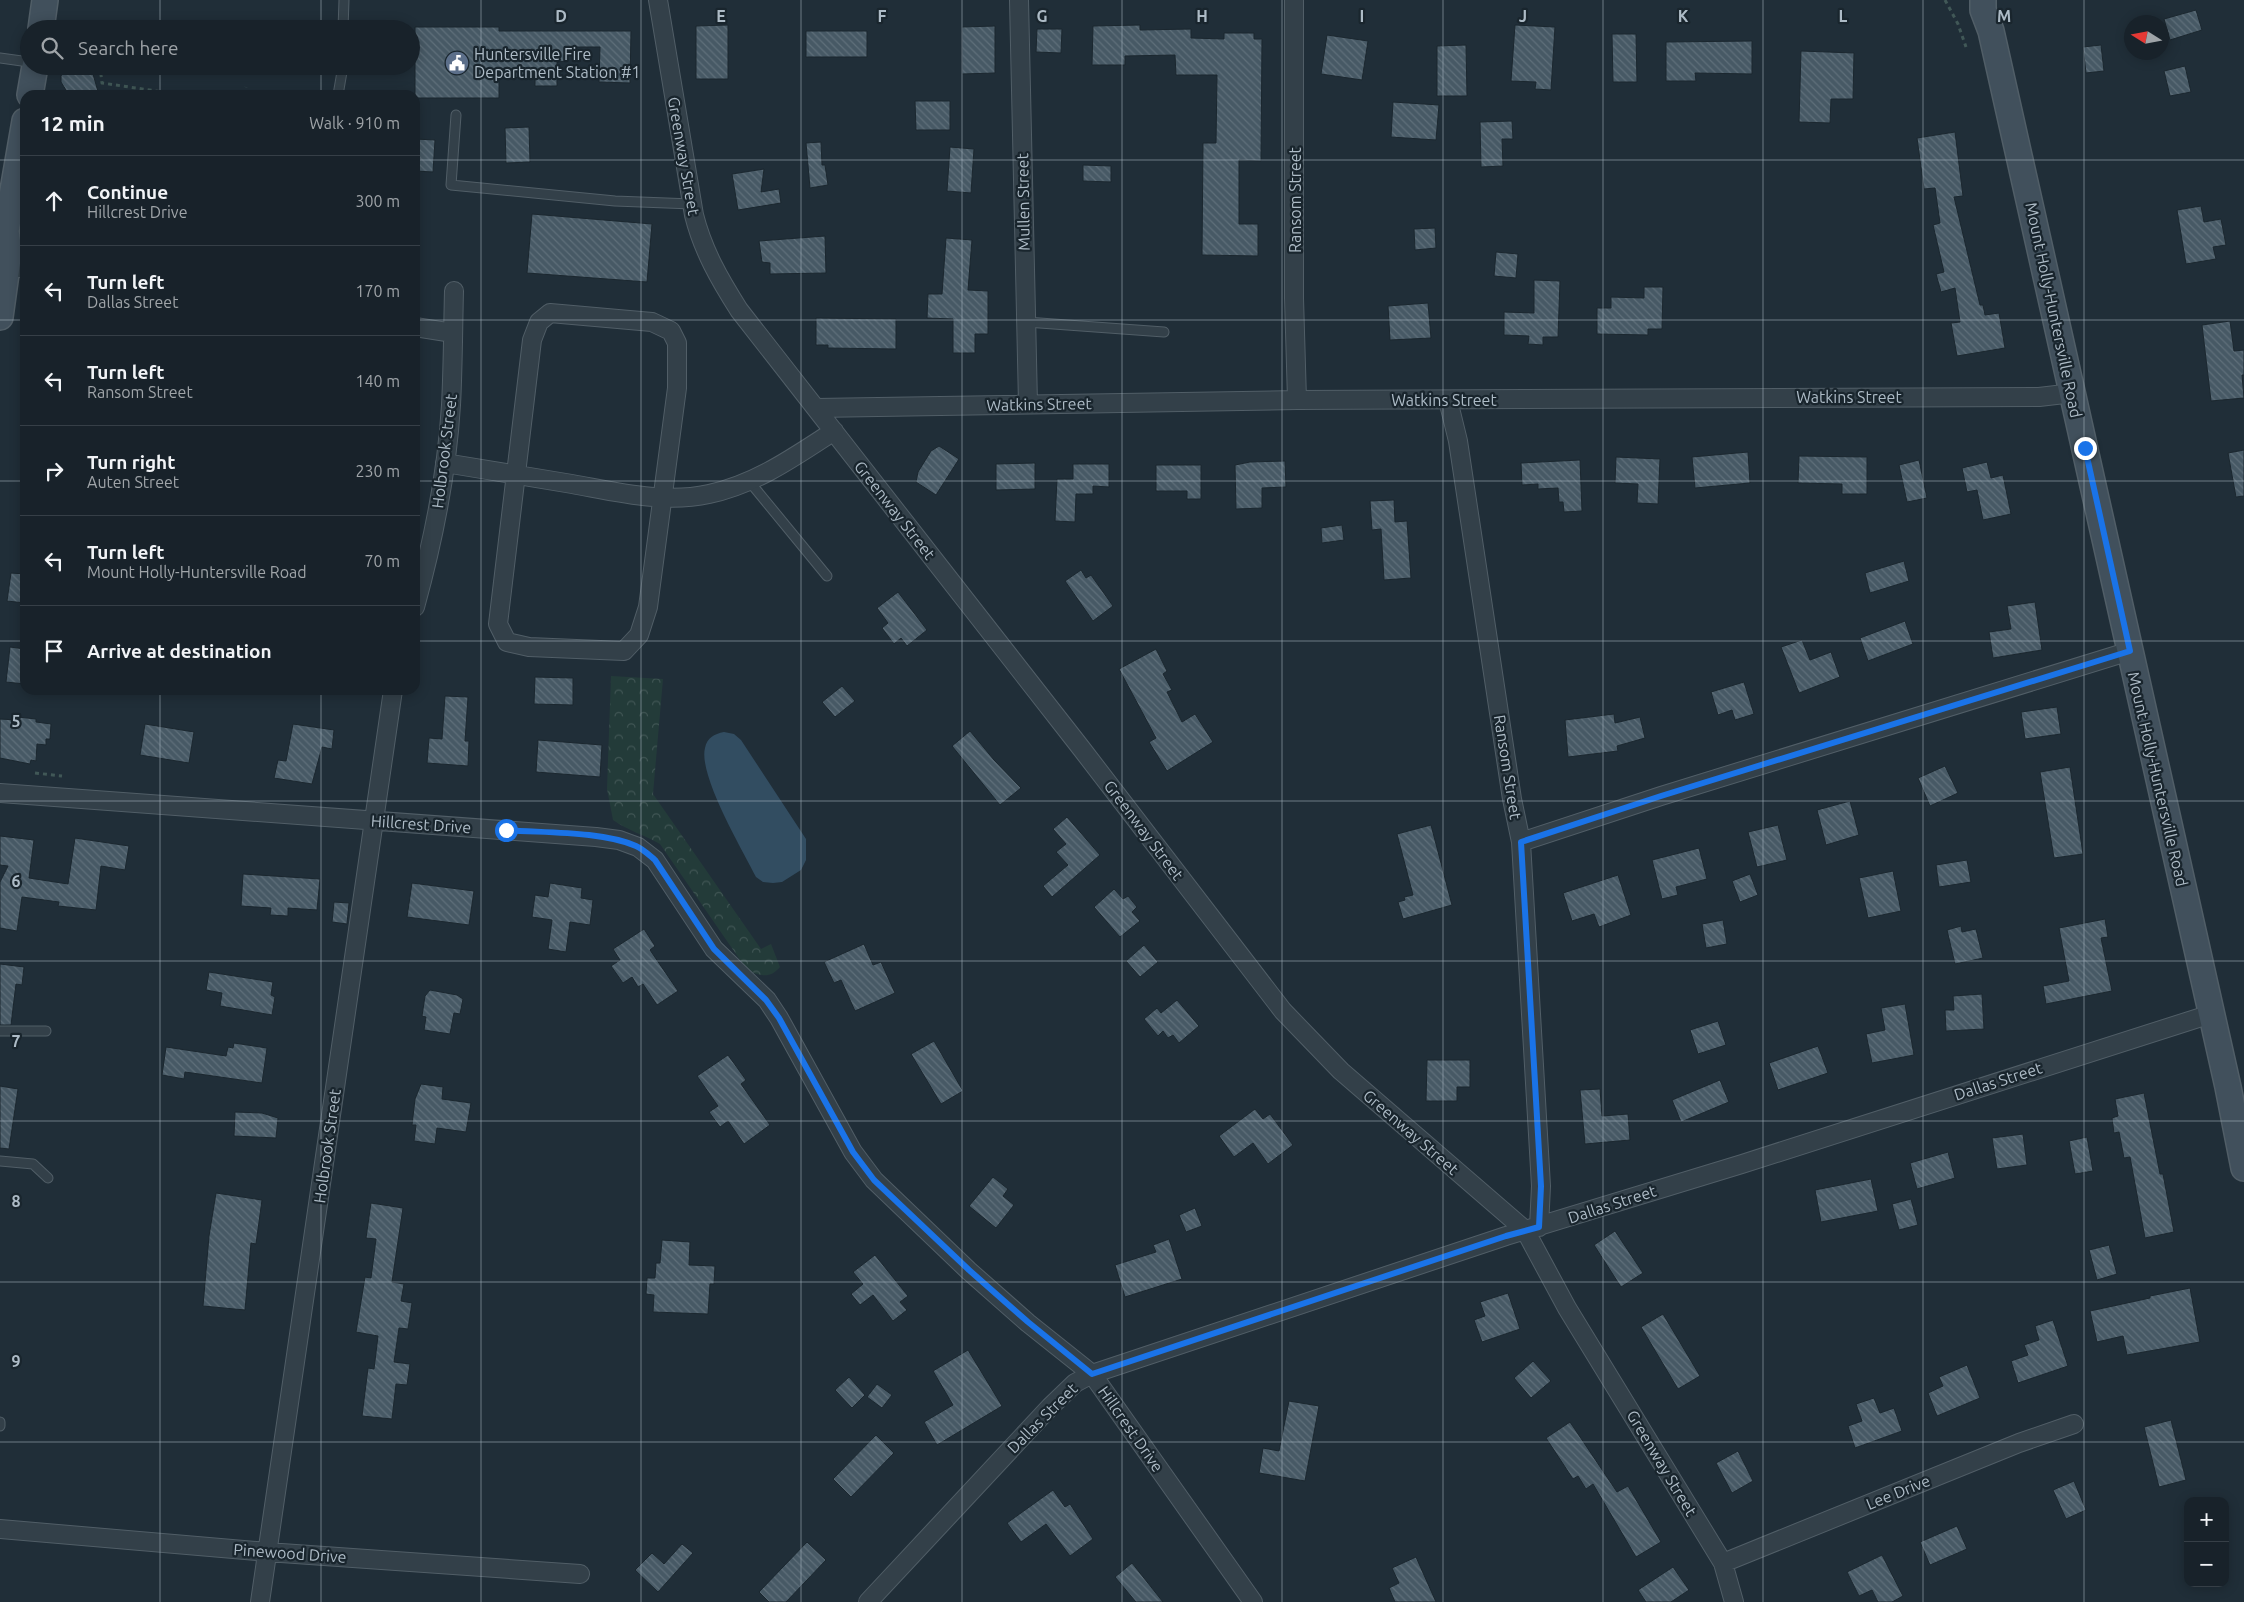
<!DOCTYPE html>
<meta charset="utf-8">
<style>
:root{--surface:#18222a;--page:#212a32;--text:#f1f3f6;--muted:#9fa4a8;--line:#363f47}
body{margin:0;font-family:Ubuntu,sans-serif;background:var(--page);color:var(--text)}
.controls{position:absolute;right:15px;bottom:15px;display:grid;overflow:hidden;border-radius:10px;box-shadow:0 2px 12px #0003}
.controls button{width:45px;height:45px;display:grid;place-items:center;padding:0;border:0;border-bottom:1px solid var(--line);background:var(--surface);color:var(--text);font:25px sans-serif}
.compass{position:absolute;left:2124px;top:15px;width:45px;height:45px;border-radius:50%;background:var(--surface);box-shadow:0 2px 12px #0003;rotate:281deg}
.stop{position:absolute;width:15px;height:15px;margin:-11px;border:4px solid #1a73e8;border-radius:50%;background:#fff}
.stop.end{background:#1a73e8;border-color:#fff;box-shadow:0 1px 5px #0008}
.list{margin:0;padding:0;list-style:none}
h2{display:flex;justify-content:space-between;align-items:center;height:65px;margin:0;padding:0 20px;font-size:21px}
h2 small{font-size:16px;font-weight:400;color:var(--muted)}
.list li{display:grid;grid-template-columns:32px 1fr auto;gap:15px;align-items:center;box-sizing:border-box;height:90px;padding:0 20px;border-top:1px solid var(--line)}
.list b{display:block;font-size:19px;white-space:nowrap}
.list p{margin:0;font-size:16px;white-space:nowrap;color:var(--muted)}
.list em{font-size:16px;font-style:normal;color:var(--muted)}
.icon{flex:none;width:28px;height:28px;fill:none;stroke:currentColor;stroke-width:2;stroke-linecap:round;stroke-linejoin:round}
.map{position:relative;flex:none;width:2244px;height:1602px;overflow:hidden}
.search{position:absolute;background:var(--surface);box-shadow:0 2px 12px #0003;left:20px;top:20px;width:400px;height:55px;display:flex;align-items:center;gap:12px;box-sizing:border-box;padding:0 18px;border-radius:28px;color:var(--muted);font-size:19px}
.panel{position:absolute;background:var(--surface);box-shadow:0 2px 12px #0003;left:20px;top:90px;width:400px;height:605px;border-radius:15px}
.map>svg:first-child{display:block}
.forest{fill:url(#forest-crowns)}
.water{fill:#324d61}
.building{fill:url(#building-back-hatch);stroke:#1b272f}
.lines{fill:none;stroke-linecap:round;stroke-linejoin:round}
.service-casing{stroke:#515e67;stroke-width:11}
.minor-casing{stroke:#515e67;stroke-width:20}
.secondary-casing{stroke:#515e67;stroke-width:28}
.path{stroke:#415857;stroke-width:3;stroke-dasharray:4 4;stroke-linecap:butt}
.service{stroke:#334049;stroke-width:9}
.minor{stroke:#334049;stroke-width:18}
.secondary{stroke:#41505c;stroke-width:25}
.route{stroke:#1a73e8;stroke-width:6}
.grid{fill:none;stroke:#adbbc6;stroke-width:1;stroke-opacity:0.55}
.labels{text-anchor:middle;stroke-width:4.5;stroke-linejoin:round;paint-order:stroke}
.poi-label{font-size:16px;fill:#adbbc6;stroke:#19252d;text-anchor:start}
.street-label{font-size:16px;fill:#adbbc6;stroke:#19252d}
.grid-label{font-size:16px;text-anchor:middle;font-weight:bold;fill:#adbbc6;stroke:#19252d;stroke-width:4.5;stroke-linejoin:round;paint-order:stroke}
</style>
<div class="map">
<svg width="2244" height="1602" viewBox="0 0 2244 1602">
<defs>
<pattern id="forest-crowns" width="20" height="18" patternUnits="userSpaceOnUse" patternTransform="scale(1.25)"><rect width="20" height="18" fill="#233b39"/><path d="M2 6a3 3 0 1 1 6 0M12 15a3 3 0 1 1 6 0" fill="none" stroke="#405554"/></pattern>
<pattern id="building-back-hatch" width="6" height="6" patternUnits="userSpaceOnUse" patternTransform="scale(1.25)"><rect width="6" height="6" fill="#475965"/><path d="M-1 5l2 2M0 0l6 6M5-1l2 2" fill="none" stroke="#5f6f7a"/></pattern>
</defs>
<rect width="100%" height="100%" fill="#202e38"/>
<!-- forest -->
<path class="forest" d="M611 676 663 679 653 794 761 949 771 944 780 967C770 979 760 976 747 970L660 844C644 835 627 830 613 820L607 789Z"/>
<!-- water -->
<path class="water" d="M724 732 734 734 741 740 806 839V860L801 870 782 882 773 883 763 882 756 877C743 851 698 775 705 748 707 738 714 734 724 732Z"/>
<!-- building -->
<path class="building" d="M2196 10 2202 30 2170 40 2164 19Z
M728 25V79H696V26Z
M1140 25V30L1191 29V38L1224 39V33H1254V39H1262L1261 161 1239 160V224H1258V256L1202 255 1203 143H1216L1217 75H1176L1175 55 1125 56V65H1092L1093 26Z
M1515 25 1555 27 1551 90 1535 89 1536 82 1511 81Z
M995 26V73L962 74V27Z
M415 27H499V31H631L630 83 599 82 600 47H567V61L557 62V86H535V77L499 78V98H415Z
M1037 29H1062L1061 53 1036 52Z
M806 31H867V57H806Z
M1612 34H1636L1637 82H1613Z
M1327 35 1368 41 1362 80 1321 74Z
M1752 41V74L1695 73 1696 81H1666V42Z
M1466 45 1467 96H1437V46Z
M2101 45 2104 71 2086 73 2083 47Z
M1801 51 1854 53 1853 99H1831L1830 123 1799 122Z
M67 66H88L93 74 99 95H69L61 82V76Z
M2185 66 2191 92 2170 96 2164 71Z
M915 101H950V130H916Z
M1393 102 1439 105 1436 140 1391 137Z
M1512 121 1513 139H1502L1503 166 1481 167 1480 122Z
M529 127 530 162 506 163 505 128Z
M1955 132 1963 196 1954 197 1980 305H1983L1985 315 1999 313 2005 348 1957 356 1951 323 1960 322 1955 288 1941 292 1936 274 1944 272 1933 225 1940 223 1935 188 1924 189 1917 138Z
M415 139 435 140 433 172 415 171Z
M821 142 822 165H825L828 185 810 188 806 143Z
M950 147 974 149 971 193 947 191Z
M1083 165 1111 166V182L1083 181Z
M764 169 761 192 779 189 781 203 738 210 732 174Z
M2201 206 2204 222 2221 219 2226 245 2213 247 2216 259 2186 264 2177 210Z
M532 214 652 224 647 282 527 273Z
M1435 228 1436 248 1415 250 1414 229Z
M825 236 826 273 770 274V263L762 262 759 241Z
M946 238 972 240 968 290 988 291V334H975V353H953V319L927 318 928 294H942Z
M1496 252 1518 254 1516 278 1494 276Z
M1534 280 1560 281 1558 337H1543V345L1528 344 1529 336 1504 335V312L1534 313Z
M1644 287H1663L1662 329H1648V335L1597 334V308H1611V297L1644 298Z
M1428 303 1431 338 1390 340 1388 306Z
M816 318 896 319V349L828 348V345H816Z
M2230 321 2234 351 2244 350V375H2242L2244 398 2211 401 2202 325Z
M939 446 959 459 936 495 916 482 918 472 931 451Z
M2244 450V496L2236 497 2228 453Z
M1748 452 1750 483 1695 488 1692 457Z
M1799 456 1867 457V494H1842V484L1798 483Z
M1616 457 1660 459 1658 504 1637 503 1638 484 1615 483Z
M1580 460 1582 511 1564 512 1563 502H1559L1558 488 1538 489V484L1522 485 1521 463Z
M1919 460 1927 498 1907 502 1899 465Z
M1285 461 1286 487 1262 488V508L1236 509 1235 465 1250 462Z
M1987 462 1991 478 2003 475 2011 514 1983 520 1977 490 1967 492 1962 468Z
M1035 463V489L996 490V464Z
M1073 464H1109V487L1093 486V494H1076L1075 522 1055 521 1057 479H1073Z
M1156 465H1201V499H1187V491H1156Z
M1394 500 1395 522 1407 521 1411 578 1384 580 1381 529 1372 530 1370 501Z
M1342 525 1344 540 1322 543 1321 528Z
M1904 561 1909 581 1870 593 1865 573Z
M1081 570 1086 578 1091 575 1113 606 1093 621 1065 581Z
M11 573 25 574V603L7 601Z
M898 592 927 630 907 646 901 638 894 644 882 628 888 623 877 608Z
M2035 602 2042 650 1993 658 1989 632 2011 629 2007 606Z
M1905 621 1913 644 1868 661 1860 638Z
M1802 640 1810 660 1831 652 1840 677 1799 693 1781 647Z
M10 647 25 649V684L6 682Z
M1156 649 1167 671 1163 674 1172 690 1167 692 1182 722 1195 714 1213 742 1167 771 1149 742 1156 738 1119 669Z
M535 677 573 678V705L534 704Z
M1744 682 1754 714 1735 720 1732 710 1718 715 1711 692Z
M842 686 855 701 835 717 822 702Z
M445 696 468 697 465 741H469L468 766 427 763 429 738 442 739Z
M2057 707 2061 734 2025 739 2021 712Z
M1614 714 1615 723 1640 717 1645 738 1617 746 1618 751 1568 757 1565 720Z
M18 717 36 719V722L51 724 50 739H46V745L37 744 36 761 31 760 30 764 0 758V719L17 720Z
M145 724 194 732 189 763 140 755Z
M293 724 334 730 332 749 322 747 312 784 274 778 278 760 286 761Z
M970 731 994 760 1021 788 1000 805 952 746Z
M538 740 602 745 600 777 536 772Z
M1945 766 1958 793 1930 806 1918 778Z
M2070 767 2083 854 2054 858 2040 772Z
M1850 801 1859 835 1826 845 1817 810Z
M1067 817 1100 855 1052 897 1043 886 1068 865 1056 852 1066 844 1053 829Z
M1431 825 1452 905 1403 919 1398 902 1405 900 1404 897 1413 895 1397 834Z
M1778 825 1787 860 1757 867 1748 832Z
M0 836 34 840 29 878 68 884 75 838 129 846 125 870 101 866 96 910 58 906 59 902 22 897 17 931 0 928V882L8 866 0 865Z
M1699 848 1707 879 1676 887 1678 895 1662 899 1652 860Z
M1967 860 1971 882 1939 887 1936 865Z
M1893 871 1901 911 1868 918 1859 878Z
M243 874 320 879 317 910 288 908V916L270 915 271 908 241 906Z
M1750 874 1758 895 1740 902 1732 881Z
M1618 875 1631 915 1599 927 1594 914 1572 921 1563 893Z
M412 883 474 891 469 925 407 917Z
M550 883 582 888 581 898 593 900 590 925 570 922 566 952 548 949 552 920 532 917 535 895 548 897Z
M1114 889 1123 899 1128 896 1137 907 1132 912 1140 921 1120 937 1094 907Z
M334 902 349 903 347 924 332 922Z
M2105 919 2108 937 2101 938 2112 991 2046 1004 2043 986 2069 981 2059 928Z
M1723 920 1727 944 1706 948 1702 924Z
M1961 926 1962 932 1976 929 1983 958 1955 964 1947 930Z
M644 929 655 946 650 950 678 991 657 1005 643 984 638 987 632 977 623 983 611 966 620 960 613 949Z
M864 944 873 965 881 962 895 993 855 1011 841 980 834 983 824 962Z
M1144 945 1158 962 1140 977 1126 961Z
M0 964 24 967 22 985 16 984 11 1025H0Z
M209 972 273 982 271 995 275 997 272 1015 220 1006 222 993 206 990Z
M430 990 457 995 463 999 460 1014 454 1013 450 1034 424 1030 426 1017 422 1016 425 996Z
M1982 994 1984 1029 1946 1031 1945 1010H1954L1953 996Z
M1177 1000 1199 1026 1179 1043 1173 1035 1168 1038 1163 1031 1158 1036 1144 1019 1157 1008 1161 1013Z
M1905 1004 1914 1055 1872 1063 1866 1034 1885 1030 1881 1008Z
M1718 1021 1726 1045 1698 1054 1690 1030Z
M934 1041 963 1091 941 1104 911 1054Z
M234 1043 267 1048 262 1083 185 1072 184 1079 162 1075 166 1047 226 1056 228 1047 233 1048Z
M1818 1046 1828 1073 1778 1090 1769 1063Z
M728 1055 746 1080 741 1084 770 1125 744 1144 728 1121 720 1127 709 1112 718 1106 697 1076Z
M1427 1060H1470V1087H1457V1101H1426Z
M1720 1080 1729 1102 1681 1122 1672 1100Z
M421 1084 443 1087 442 1099 471 1103 466 1132 437 1128 435 1144 414 1141 416 1125H412L415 1099Z
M0 1086 18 1089 9 1149 0 1148Z
M1600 1089 1602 1116 1628 1114 1630 1140 1585 1144 1580 1090Z
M2144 1093 2160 1174H2163L2174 1232 2145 1238 2130 1157 2124 1158 2119 1132 2114 1133 2112 1118 2118 1116 2115 1099Z
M1255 1109 1263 1119 1270 1114 1293 1145 1268 1164 1253 1143 1234 1157 1219 1136Z
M235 1112 262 1113 278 1118 276 1138 234 1136Z
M2023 1134 2027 1165 1997 1169 1992 1138Z
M2087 1137 2093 1171 2075 1174 2069 1141Z
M1948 1152 1955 1178 1917 1189 1910 1163Z
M993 1177 1008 1189 1003 1196 1014 1205 996 1228 969 1206Z
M1871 1179 1878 1211 1821 1222 1815 1190Z
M216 1193 262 1200 256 1244 251 1243 245 1310 203 1306 209 1236Z
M1911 1199 1918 1225 1899 1230 1892 1204Z
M371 1203 403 1208 392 1282 404 1284 401 1301 412 1303 408 1329 399 1328 394 1362 410 1364 407 1385 396 1384 392 1419 362 1416 368 1368 374 1369 378 1336 356 1332 365 1277 371 1278 376 1239 366 1238Z
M1195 1208 1202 1226 1186 1232 1179 1215Z
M1615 1231 1643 1273 1621 1287 1594 1245Z
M1169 1239 1182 1279 1125 1297 1115 1265 1156 1252 1153 1245Z
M662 1240 690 1242 689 1265 715 1266 714 1284H710L708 1314 653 1312 654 1295 646 1294 647 1278H655L656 1263H660Z
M2109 1245 2117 1274 2097 1280 2089 1250Z
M875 1255 908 1296 900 1302 907 1310 893 1321 873 1295 860 1305 851 1294 863 1284 853 1272Z
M2190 1288 2200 1342 2127 1355 2123 1336 2097 1342 2090 1311 2150 1298V1296Z
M1508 1293 1520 1329 1482 1342 1474 1320 1485 1316 1480 1302Z
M1663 1314 1700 1376 1678 1389 1641 1327Z
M2053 1320 2068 1366 2018 1383 2011 1361 2028 1355 2024 1345 2039 1340 2035 1326Z
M968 1350 1002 1406 937 1445 924 1422 953 1405 933 1371Z
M1533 1361 1551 1381 1531 1398 1514 1378Z
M1967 1365 1980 1398 1937 1416 1928 1393 1943 1386 1939 1377Z
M849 1377 865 1395 852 1408 835 1390Z
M877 1384 892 1395 882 1408 867 1397Z
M1874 1398 1880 1413 1894 1408 1902 1431 1855 1448 1848 1426 1862 1421 1856 1404Z
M1289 1401 1319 1406 1305 1481 1259 1473 1263 1448 1279 1451Z
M2171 1420 2186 1480 2159 1487 2144 1427Z
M1570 1422 1617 1492 1628 1486 1661 1542 1636 1557 1593 1484 1586 1489 1578 1476 1573 1479 1546 1438Z
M876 1435 894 1453 851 1497 833 1479Z
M1738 1451 1753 1481 1732 1493 1716 1463Z
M2074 1481 2086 1510 2066 1519 2053 1490Z
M1053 1490 1065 1507 1070 1504 1093 1539 1070 1556 1046 1524 1021 1542 1007 1523Z
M1957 1526 1967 1549 1930 1565 1920 1542Z
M807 1542 826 1560 786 1602H769L759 1592Z
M682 1544 693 1553 658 1592 635 1570 652 1553 664 1564Z
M1882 1555 1903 1596 1892 1602H1878L1872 1590 1859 1596 1847 1572Z
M1416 1557 1436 1602H1395L1389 1588 1399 1583 1392 1568Z
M1132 1563 1163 1602H1136L1115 1577Z
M1673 1567 1689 1590 1671 1602H1646L1638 1590Z"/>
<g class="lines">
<!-- service casing -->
<g class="service-casing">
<path id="service" d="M343 29 344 0
M0 58 29 62
M338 95 343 66
M456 115 451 185 615 201 692 204
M1026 322 1164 332
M749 481 827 576
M0 1031H46
M0 1161 33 1164 48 1178
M0 1426V1422"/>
</g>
<!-- minor casing -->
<g class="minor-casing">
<path id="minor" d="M658 0 694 215C703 251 720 280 739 310L1081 748 1283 1011 1341 1071 1525 1230 1567 1308 1723 1563 1734 1602
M1019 0 1028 404
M1294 0V298L1297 400
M8 266 25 269
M550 313 652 322 671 331 677 343V388L648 607 639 635 624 651 529 647 507 642 498 624 532 340 539 322Z
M415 327 453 333
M1448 400 1458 441 1512 799 1521 842 1541 1186 1539 1227
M816 408 1297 400 2039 397 2073 393
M445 463C487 470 530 477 572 484 617 492 664 504 709 494 756 484 794 457 834 431
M415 607C433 542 447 473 451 405 453 368 453 329 454 291
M0 793 596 837 619 840 638 847 655 860 714 949 767 1000 779 1018 853 1152 874 1180 969 1271 1028 1323 1092 1374 1253 1602
M1521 842 1661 796 2130 651
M0 1529 267 1552 580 1574
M1723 1563 2019 1443 2074 1424
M260 1602 393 690
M868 1602 1050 1407 1075 1383 1092 1374 1506 1236 1742 1164 2211 1014"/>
</g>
<!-- secondary casing -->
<g class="secondary-casing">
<path id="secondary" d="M1983 0V10L1991 31 2228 1087 2244 1168
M41 29 45 0
M30 95 35 66
M0 244 6 231 25 121
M0 317 9 252 6 231"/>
</g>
<!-- path -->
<path class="path" d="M1945 0 1958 24 1966 47
M97 66 101 75 102 83 163 92 166 95
M61 68 62 66
M244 95 246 87
M35 773 62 776"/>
<!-- service -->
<use href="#service" class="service"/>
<!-- minor -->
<use href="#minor" class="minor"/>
<!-- secondary -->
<use href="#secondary" class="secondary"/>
</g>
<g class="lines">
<!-- route -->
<path class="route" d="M506 830C544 833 601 831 636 846 643 849 649 855 655 860L714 949 766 1000 779 1018 853 1152 874 1180 969 1270 1028 1322 1092 1374 1506 1236 1539 1227 1541 1186 1521 842 1661 796 2130 651 2085 448"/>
</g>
<!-- grid -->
<path class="grid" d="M160 0V29M321 0V29M481 0V1602M641 0V1602M801 0V1602M962 0V1602M1122 0V1602M1282 0V1602M1443 0V1602M1603 0V1602M1763 0V1602M1923 0V1602M2084 0V1602M160 66V95M321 66V95M0 160H25M415 160H2244M0 320H25M415 320H2244M0 481H25M415 481H2244M0 641H25M415 641H2244M160 690V1602M321 690V1602M0 801H2244M0 961H2244M0 1121H2244M0 1282H2244M0 1442H2244"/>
<!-- icons -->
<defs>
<g id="civic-disc" transform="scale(1.25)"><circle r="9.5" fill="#5c6f8a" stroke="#19252d"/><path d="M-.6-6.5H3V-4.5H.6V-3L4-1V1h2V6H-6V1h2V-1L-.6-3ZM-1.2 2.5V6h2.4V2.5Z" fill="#fff"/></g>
</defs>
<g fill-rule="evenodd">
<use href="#civic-disc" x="457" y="63"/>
</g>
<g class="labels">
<!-- poi labels -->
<g class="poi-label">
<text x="474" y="60">Huntersville Fire<tspan x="474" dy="18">Department Station #1</tspan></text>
</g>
<!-- street labels -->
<g class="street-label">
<text transform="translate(684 156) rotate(80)" y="6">Greenway Street</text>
<text transform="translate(1295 200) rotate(-90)" y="6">Ransom Street</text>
<text transform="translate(1023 202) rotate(-91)" y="6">Mullen Street</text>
<text transform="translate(2054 310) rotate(78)" y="6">Mount Holly-Huntersville Road</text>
<text x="1849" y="403">Watkins Street</text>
<text x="1444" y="406">Watkins Street</text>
<text transform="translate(1039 404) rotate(-1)" y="6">Watkins Street</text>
<text transform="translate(444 451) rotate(-83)" y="6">Holbrook Street</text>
<text transform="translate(895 510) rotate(52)" y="6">Greenway Street</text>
<text transform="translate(1508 767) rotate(81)" y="6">Ransom Street</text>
<text transform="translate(2158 779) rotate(77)" y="6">Mount Holly-Huntersville Road</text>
<text transform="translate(421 824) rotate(4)" y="6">Hillcrest Drive</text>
<text transform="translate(1144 830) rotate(53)" y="6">Greenway Street</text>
<text transform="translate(1998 1081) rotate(-18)" y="6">Dallas Street</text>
<text transform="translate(1411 1132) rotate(41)" y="6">Greenway Street</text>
<text transform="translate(327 1146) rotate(-82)" y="6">Holbrook Street</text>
<text transform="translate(1612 1204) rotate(-18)" y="6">Dallas Street</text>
<text transform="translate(1042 1418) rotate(-45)" y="6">Dallas Street</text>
<text transform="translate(1131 1429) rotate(55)" y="6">Hillcrest Drive</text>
<text transform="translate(1662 1463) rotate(59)" y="6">Greenway Street</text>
<text transform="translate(1898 1492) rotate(-22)" y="6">Lee Drive</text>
<text transform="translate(290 1553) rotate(4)" y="6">Pinewood Drive</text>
</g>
</g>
<g class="grid-label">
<text x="561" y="22">D</text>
<text x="721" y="22">E</text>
<text x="882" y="22">F</text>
<text x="1042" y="22">G</text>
<text x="1202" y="22">H</text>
<text x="1362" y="22">I</text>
<text x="1523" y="22">J</text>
<text x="1683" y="22">K</text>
<text x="1843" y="22">L</text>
<text x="2004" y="22">M</text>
<text x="16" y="727">5</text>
<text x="16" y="887">6</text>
<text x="16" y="1047">7</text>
<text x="16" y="1207">8</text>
<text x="16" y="1367">9</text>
</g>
</svg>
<div class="controls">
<button>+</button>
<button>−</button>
</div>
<svg class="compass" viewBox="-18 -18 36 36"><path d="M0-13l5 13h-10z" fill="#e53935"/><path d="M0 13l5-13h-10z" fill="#9fa4a8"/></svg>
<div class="stop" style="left:506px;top:830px"></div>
<div class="stop end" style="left:2085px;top:448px"></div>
<div class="search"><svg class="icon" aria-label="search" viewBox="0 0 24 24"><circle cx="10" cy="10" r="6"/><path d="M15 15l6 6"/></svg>Search here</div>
<section class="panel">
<h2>12 min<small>Walk · 910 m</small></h2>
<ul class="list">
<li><svg class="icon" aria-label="ahead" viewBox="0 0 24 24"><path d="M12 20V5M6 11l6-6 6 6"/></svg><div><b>Continue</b><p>Hillcrest Drive</p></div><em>300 m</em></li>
<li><svg class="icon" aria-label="left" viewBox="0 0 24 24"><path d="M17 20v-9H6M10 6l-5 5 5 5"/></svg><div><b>Turn left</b><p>Dallas Street</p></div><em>170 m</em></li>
<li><svg class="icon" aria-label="left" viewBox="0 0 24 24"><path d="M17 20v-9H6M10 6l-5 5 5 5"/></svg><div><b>Turn left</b><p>Ransom Street</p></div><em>140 m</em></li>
<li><svg class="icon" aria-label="right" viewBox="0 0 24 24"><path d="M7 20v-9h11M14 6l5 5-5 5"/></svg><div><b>Turn right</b><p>Auten Street</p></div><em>230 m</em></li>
<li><svg class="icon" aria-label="left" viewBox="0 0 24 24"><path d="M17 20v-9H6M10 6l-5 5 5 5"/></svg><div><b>Turn left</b><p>Mount Holly-Huntersville Road</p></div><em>70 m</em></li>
<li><svg class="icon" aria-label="arrive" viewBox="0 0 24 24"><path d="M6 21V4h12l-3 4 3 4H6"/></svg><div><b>Arrive at destination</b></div></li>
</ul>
</section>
</div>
